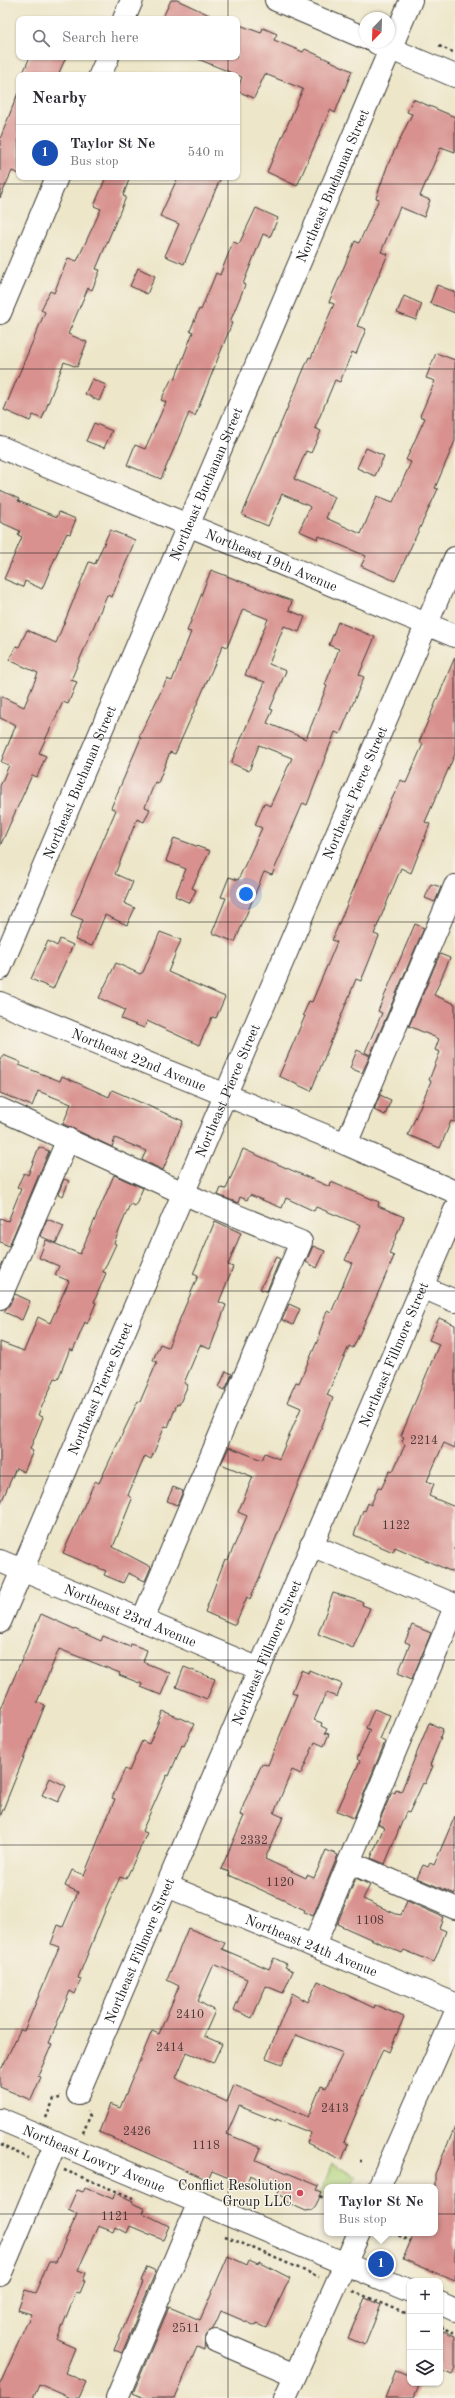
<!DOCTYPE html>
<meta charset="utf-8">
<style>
:root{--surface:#fff;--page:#f2f2f3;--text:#2b2b33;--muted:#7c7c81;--line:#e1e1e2;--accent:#0b8043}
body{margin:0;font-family:"Old Standard TT",serif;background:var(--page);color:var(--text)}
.controls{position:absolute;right:12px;bottom:12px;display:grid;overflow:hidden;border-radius:8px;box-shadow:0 1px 3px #0004}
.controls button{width:36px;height:36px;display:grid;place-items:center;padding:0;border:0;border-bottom:1px solid var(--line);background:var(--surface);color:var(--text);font:20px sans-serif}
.compass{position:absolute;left:359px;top:12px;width:36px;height:36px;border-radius:50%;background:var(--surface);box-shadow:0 1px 3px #0004;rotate:203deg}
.you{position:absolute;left:246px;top:894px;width:14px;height:14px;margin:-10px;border:3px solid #fff;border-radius:50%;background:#1a73e8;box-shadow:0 0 0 6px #1a73e833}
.badge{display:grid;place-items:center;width:26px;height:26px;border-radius:50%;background:var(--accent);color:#fff;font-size:13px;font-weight:700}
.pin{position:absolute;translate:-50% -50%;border:2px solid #fff;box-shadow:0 1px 4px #0006}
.popup{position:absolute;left:324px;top:2184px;width:114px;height:52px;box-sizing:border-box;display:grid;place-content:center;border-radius:8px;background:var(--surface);filter:drop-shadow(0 1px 3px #0005);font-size:13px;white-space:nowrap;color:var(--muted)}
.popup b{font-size:15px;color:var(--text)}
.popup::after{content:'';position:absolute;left:50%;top:100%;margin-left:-8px;border:8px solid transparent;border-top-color:var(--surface)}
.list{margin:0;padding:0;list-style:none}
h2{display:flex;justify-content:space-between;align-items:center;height:52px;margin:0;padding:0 16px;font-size:17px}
h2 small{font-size:13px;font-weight:400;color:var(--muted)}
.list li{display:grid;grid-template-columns:26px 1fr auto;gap:12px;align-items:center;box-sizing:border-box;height:56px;padding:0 16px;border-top:1px solid var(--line)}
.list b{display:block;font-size:15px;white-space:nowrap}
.list p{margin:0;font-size:13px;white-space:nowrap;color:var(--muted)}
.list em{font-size:13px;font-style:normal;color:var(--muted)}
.icon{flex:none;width:22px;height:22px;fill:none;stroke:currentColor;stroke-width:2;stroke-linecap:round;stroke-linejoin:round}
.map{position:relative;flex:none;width:455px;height:2398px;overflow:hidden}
.search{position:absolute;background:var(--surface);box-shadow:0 1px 3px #0004;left:16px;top:16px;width:224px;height:44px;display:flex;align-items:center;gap:10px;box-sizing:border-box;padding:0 14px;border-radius:8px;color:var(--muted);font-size:15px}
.panel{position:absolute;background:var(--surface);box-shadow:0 1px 3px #0004;left:16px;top:72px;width:224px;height:108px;border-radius:8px}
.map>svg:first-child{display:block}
.green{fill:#b1d37b;stroke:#66784c}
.building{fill:#d8918e}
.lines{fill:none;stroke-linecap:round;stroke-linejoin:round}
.minor-casing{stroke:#3b3a36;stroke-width:24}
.major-casing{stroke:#3b3a36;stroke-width:24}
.path{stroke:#3b3a36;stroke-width:2.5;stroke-dasharray:3 3;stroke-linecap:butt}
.minor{stroke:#fff;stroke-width:22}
.major{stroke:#fff;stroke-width:22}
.grid{fill:none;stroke:#1c1c1c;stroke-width:1;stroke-opacity:0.55}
.poi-dot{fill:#d1495b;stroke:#f7f3e8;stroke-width:1.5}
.labels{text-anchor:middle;stroke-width:3;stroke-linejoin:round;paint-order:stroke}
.number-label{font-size:12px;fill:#4b3938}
.street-label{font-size:14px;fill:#1c1c1c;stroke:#f7f3e8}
.poi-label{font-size:14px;fill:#1c1c1c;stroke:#f7f3e8;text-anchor:end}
</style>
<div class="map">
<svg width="455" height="2398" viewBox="0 0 455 2398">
<rect width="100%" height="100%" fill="#f7f3e8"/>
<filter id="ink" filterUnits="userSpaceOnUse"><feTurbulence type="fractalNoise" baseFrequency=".025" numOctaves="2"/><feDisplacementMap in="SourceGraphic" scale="8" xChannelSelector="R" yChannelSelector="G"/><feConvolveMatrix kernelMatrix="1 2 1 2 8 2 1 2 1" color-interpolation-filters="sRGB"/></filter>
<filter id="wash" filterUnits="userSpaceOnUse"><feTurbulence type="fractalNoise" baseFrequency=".012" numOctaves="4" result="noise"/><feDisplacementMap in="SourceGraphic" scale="16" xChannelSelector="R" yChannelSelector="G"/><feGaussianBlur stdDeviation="0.9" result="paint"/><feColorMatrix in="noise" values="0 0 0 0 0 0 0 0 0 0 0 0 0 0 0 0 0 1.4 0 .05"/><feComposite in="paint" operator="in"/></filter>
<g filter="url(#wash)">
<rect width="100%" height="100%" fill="#ede6c9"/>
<!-- green -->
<path class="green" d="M331 2164 356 2176 351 2187H327V2197L321 2195Z"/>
<g id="blocks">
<!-- building -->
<path class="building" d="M171 0H177L218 19H162Z
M237 24 261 33 263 28 277 34 274 40 303 52 305 49 352 71 335 113 330 110 297 186 267 172 303 89 265 74 254 98 237 91 242 77 193 57H237Z
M30 57H66L58 75H22Z
M18 93 19 174 12 171 0 198V139Z
M413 99 455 117V152L441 147 420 196 430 200 424 217 400 207 381 252 388 254 357 326 366 329 356 354 352 352 340 382 335 380 315 428 321 431 311 453 306 451 294 479 335 497 326 518 361 534 377 496 393 502 411 462 406 460 425 418 420 416 435 381 426 378 436 353 455 360V441L435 488 438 489 395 581 361 566 366 556 319 536 318 539 299 531 310 507 309 506 282 494 268 526 242 515 309 357 311 358 334 304 329 302 355 241 359 243 379 199 376 198 388 164 412 114 407 112Z
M106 177H130L123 196 126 197 96 269 100 270 92 290 88 288 68 334 87 342 77 367 64 362 42 419 33 415 30 421 4 410 45 312 41 310 50 291 54 293 68 258 77 261 101 209 94 206Z
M178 177H221L184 264 165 256 179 224 160 216Z
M256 208 278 218 270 237 263 234 243 284 245 285 230 322 232 323 195 416 189 413 161 479 127 465 135 445 145 449 166 402 161 400 172 378 175 379 193 332 190 331 199 309 201 310 216 273 220 275 233 242 239 244Z
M138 268 155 276 147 294 130 286Z
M437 285 455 292V313L430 303Z
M404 296 422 304 416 320 397 313Z
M92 379 106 385 99 401 85 394Z
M94 423 112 431 104 448 86 441Z
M366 448 384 456 375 476 357 468Z
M0 490 19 499 18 501 57 517 59 512 76 519 70 534 67 533 58 551 42 589 25 581 23 587 4 579 22 537 18 535 20 531 0 522Z
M110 530 135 540 112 597 107 595 71 680 77 682 68 704 63 702 39 753 46 756 37 777 32 775 0 846V786L9 765 1 762 16 725 0 718V696L24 707 38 673 9 660 16 646 19 647 27 630 56 643 89 562 95 564Z
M211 570 292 601 289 610 305 617 299 632 284 626 269 664 286 671 270 709 273 710 267 723 306 739 327 686 325 685 339 649 329 645 338 622 375 637 359 675 364 677 340 734 335 732 307 805 303 803 272 875 264 872 235 942 212 933 226 898 221 897 229 877 238 880 262 828 255 825 264 803 270 806 292 758 259 745 249 771 231 763 265 682 245 675 268 619 243 609 227 647 223 645 175 754 170 752 158 783 155 782 145 807 150 809 144 822 137 819 115 874 133 882 124 903 135 908 127 925 105 915 92 946 75 940 83 920 71 915 116 810 111 808 141 738 139 737 167 679 172 681 191 632 187 631Z
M455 657V754L425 822 430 824 411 873 401 868 374 934 379 936 368 964 361 981 356 979 311 1091 279 1076 305 1016 303 1015 309 1001 312 1002 337 942 332 940 388 807 401 780 406 783 423 744 419 742Z
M174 838 210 851 192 888 196 890 190 903 175 896 186 869 166 861Z
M431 884 441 887 435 902 425 898Z
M415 924 424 928 370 1055 365 1052 382 1013 378 1011Z
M160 932 181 940 168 972 225 997 216 1018 212 1017 199 1045 147 1021 144 1028 121 1019 125 1010 99 998 116 963 140 974 143 972Z
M60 939 73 945 53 989 31 979 48 941 57 946Z
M440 954 450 958 434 995 455 1004V1122L451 1121 440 1148 408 1135 431 1081 429 1080 440 1052 435 1050 439 1039 409 1026Z
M357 1050 370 1056 362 1073 350 1068Z
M3 1055 20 1062 19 1065 60 1081 62 1076 109 1097 112 1090 183 1121 163 1170 142 1160 146 1151 115 1138 112 1147 63 1124 71 1104 38 1091 32 1106 0 1093V1063Z
M380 1095 391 1100 385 1115 374 1110Z
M39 1147 49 1151 9 1246 0 1242V1218L8 1221 21 1189 17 1187 24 1173 28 1175Z
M243 1149 330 1187 331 1182 379 1202 378 1206 404 1217 389 1254 394 1256 379 1291 353 1348 349 1346 327 1395 333 1398 320 1431 261 1574 250 1599 247 1597 235 1625 205 1612 225 1559 228 1560 247 1516 238 1512 253 1477 221 1464 229 1447 262 1460 265 1453 279 1459 301 1408 287 1402 296 1382 299 1383 320 1335 319 1334 327 1311 331 1313 352 1263 345 1260 361 1225 316 1207 314 1211 286 1198 282 1208 250 1195 247 1200 240 1197 238 1203 218 1195 221 1188 226 1189Z
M114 1175 143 1188 135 1206 130 1204 114 1243 116 1244 103 1272 106 1273 94 1302 96 1303 87 1324 85 1322 73 1351 70 1349 58 1379 55 1378 38 1415 43 1417 30 1449 33 1451 24 1472 16 1468 0 1505V1342L24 1351 38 1317 50 1323 69 1281 55 1275 59 1266 39 1258 46 1240 80 1254Z
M64 1179 69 1181 63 1196 58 1194Z
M47 1219 64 1226 56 1243 40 1236Z
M215 1221 241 1233 228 1265 233 1267 219 1302 226 1305 210 1349 200 1345 184 1383 188 1385 179 1405 177 1404 168 1427 165 1426 151 1459 145 1456 128 1495 132 1499 113 1547 151 1567 145 1581 128 1573 123 1583 104 1575 106 1571 63 1553 95 1481 99 1483 138 1401 140 1402 157 1362 153 1360 160 1344 168 1347 198 1276 193 1274Z
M313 1246 325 1251 317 1268 306 1262Z
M276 1257 280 1259 267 1291 260 1289Z
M15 1294 30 1301 22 1320 4 1312Z
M289 1304 300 1309 293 1325 282 1320Z
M439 1318 455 1325V1448L444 1443 427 1481 434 1484 429 1496 455 1507V1573L395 1547 393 1552 354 1535 363 1510 365 1511 368 1503 371 1505 378 1487 381 1489 390 1470 393 1471 405 1445 402 1441 404 1437 401 1436 439 1344 429 1340Z
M226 1371 232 1374 225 1390 219 1387Z
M173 1487 183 1491 177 1505 167 1501Z
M333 1593 363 1602 362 1605 370 1608 353 1648 318 1634Z
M41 1614 101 1641 103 1636 130 1647 131 1644 147 1650 143 1662 170 1673 161 1695 141 1687 142 1684 119 1675 120 1673 59 1649 37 1702 45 1705 0 1817V1711Z
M412 1625 431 1633 412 1679 398 1673 410 1644 405 1642Z
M184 1667 215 1679 207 1699 176 1687Z
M301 1670 308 1673 309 1670 342 1684 337 1697 326 1693 314 1720 322 1723 321 1726 327 1729 325 1733 329 1734 324 1746 315 1742 301 1774 292 1770 274 1813 283 1817 265 1859 306 1878 307 1875 314 1878 326 1850 338 1855 313 1916 304 1912 305 1910 229 1875 230 1872 221 1869 244 1816 240 1815 245 1801 262 1764 268 1765 297 1694 292 1692Z
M374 1709 390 1715 380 1739 385 1742 354 1818 337 1811 360 1761 357 1759 370 1730 366 1728Z
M163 1711 194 1724 184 1746 182 1745 169 1776 167 1775 142 1831 147 1833 126 1879 120 1877 104 1913 78 1978 81 1979 75 1994 70 1991 49 2043 52 2044 38 2076 41 2077 31 2100 0 2087V2072L20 2030 24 2031 59 1947 51 1944 58 1925 63 1927 78 1892 65 1886 72 1870 84 1875 115 1799 112 1798 125 1769 129 1771 142 1741 149 1744Z
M429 1723 443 1729 440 1737 441 1738 430 1765 433 1766 425 1784 423 1783 409 1813 406 1812 385 1864 371 1858 384 1827 378 1824 392 1792 395 1793 396 1790 401 1792Z
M50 1778 66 1786 58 1802 42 1795Z
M455 1816V1894L417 1878 423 1865 428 1867 430 1863 434 1865Z
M356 1878 370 1885 363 1899 396 1914 401 1915 407 1901 443 1917 439 1928 446 1931 434 1962 404 1950 402 1953 337 1924Z
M188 1928 225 1943 222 1949 269 1969 274 1958 287 1964 285 1967 293 1971 283 1993 266 1986 252 2018 234 2010 247 1979 214 1964 198 2001 215 2011 204 2036 222 2044 213 2063 187 2052 176 2078 227 2102 234 2085 308 2117 321 2086 326 2088 343 2053 296 2035 282 2064 266 2058 292 1993 308 2002 318 1981 374 2008 375 2005 404 2017 389 2052 383 2049 344 2142 348 2144 342 2160 307 2143 311 2133 276 2119V2121L239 2106 227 2134 261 2148 256 2160 319 2186 317 2190 322 2192 316 2205 312 2210 306 2211 297 2207 285 2200 286 2198 278 2194 280 2188 250 2175 246 2185 212 2171 208 2180 99 2132 110 2104 120 2108 152 2031 159 2034 179 1986 167 1980Z
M455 2127V2281L403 2259 414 2233H435V2174Z
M85 2187 113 2199 115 2193 133 2201 132 2203 145 2209 143 2213 169 2226 163 2240 130 2226 127 2233 116 2227 114 2232 98 2226 78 2270 86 2273 83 2281H85L80 2293 76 2292 57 2340 75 2348 65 2373 86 2382 79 2398H71L39 2384 33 2398H0V2384L31 2314 18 2310 25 2290 35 2293 49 2262H56L77 2214 68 2210 77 2190 83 2192Z
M228 2256 247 2265 249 2260 258 2264 259 2262 290 2278 266 2328 257 2324 256 2326 221 2311 213 2329 205 2336 204 2350 197 2347 175 2398H144L133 2393 169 2307 200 2320Z
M147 2267 156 2271 122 2353 114 2350 143 2282 141 2281Z
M365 2298 381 2305 365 2345 348 2338Z
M443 2331 455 2336V2367L452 2375 440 2370V2338Z
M396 2370 410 2376V2383H420L414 2398H385Z"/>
</g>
</g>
<g filter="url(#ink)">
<use href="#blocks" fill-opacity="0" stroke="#3b3a36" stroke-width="1"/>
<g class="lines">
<!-- minor casing -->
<g class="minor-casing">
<g id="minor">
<path d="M276 0 365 38"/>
<path d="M124 19 132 0"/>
<path d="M377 43 455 76"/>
<path d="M100 75 108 57"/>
<path d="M0 313 57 177"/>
<path id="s1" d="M0 447 455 636"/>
<path id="s2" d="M0 969 411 0"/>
<path id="s3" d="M0 1003 346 1144 455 1192"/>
<path d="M0 1109 203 1202 301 1242 142 1621"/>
<path d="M346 1144 455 886"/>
<path d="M422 1287 455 1301"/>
<path d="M0 1298 68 1139"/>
<path d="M311 1545 455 1605"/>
<path id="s4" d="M0 1561 260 1669"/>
<path id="s5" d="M0 1622 455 558"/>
<path d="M349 1862 455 1908"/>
<path id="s6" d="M167 1886 455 2004"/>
<path d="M314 1946 455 1607"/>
<path id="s7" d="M78 2094 455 1210"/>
<path d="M379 2187 455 2014"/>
<path d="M0 2275 56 2142"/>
<path d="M216 2341 295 2375"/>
<path d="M117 2398 199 2202"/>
<path d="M285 2398 359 2233"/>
</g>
</g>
<!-- major casing -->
<g class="major-casing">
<g id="major">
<path id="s8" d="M0 2119 410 2291"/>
<path d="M440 2303 455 2310"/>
</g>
</g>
<!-- path -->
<path class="path" d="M439 46 455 53
M46 2118 54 2099 60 2098
M83 2133 90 2116 87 2111
M0 2145 29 2158
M360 2161H362
M64 2170 133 2198
M320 2196 323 2198
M393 2233 411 2241
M225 2236 319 2277
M353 2291 410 2315
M440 2327 455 2333"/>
<!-- minor -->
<use href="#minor" class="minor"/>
<!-- major -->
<use href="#major" class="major"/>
</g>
</g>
<!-- grid -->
<path class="grid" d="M228 0V19M228 57V75M228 177V2398M0 184H455M0 369H455M0 553H455M0 738H455M0 922H455M0 1107H455M0 1291H455M0 1476H455M0 1660H455M0 1845H455M0 2029H455M0 2214H455"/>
<!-- markers -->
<circle class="poi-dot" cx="300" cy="2193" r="4"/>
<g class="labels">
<!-- number labels -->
<g class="number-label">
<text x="424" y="1444">2214</text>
<text x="396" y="1529">1122</text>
<text x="254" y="1844">2332</text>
<text x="280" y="1886">1120</text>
<text x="370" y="1924">1108</text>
<text x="190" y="2018">2410</text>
<text x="170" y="2051">2414</text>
<text x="335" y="2112">2413</text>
<text x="137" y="2135">2426</text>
<text x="206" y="2149">1118</text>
<text x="115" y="2220">1121</text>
<text x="186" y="2332">2511</text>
</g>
<!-- street labels -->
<g class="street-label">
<text dy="5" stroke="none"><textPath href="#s2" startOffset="851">Northeast Buchanan Street</textPath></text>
<text dy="5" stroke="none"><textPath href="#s2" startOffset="527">Northeast Buchanan Street</textPath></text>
<text dy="5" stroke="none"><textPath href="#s1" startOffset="294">Northeast 19th Avenue</textPath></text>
<text dy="5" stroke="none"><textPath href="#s2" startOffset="203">Northeast Buchanan Street</textPath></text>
<text dy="5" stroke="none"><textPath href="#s5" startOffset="902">Northeast Pierce Street</textPath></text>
<text dy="5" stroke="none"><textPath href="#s3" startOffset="150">Northeast 22nd Avenue</textPath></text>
<text dy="5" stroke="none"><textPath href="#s5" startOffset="578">Northeast Pierce Street</textPath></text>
<text dy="5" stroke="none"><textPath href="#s7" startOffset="804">Northeast Fillmore Street</textPath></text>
<text dy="5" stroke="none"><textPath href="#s5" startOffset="254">Northeast Pierce Street</textPath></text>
<text dy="5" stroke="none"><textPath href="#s4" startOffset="141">Northeast 23rd Avenue</textPath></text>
<text dy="5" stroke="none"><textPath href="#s7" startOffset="480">Northeast Fillmore Street</textPath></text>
<text dy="5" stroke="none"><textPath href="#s6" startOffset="156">Northeast 24th Avenue</textPath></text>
<text dy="5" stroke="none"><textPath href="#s7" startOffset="156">Northeast Fillmore Street</textPath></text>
<text dy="5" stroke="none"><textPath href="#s8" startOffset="102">Northeast Lowry Avenue</textPath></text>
</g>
<!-- poi labels -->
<g class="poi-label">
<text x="292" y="2190">Conflict Resolution<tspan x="292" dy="16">Group LLC</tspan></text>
</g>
</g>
</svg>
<div class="controls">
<button>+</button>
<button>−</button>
<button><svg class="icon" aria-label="layers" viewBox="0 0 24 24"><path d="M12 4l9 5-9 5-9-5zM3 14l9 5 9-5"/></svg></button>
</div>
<svg class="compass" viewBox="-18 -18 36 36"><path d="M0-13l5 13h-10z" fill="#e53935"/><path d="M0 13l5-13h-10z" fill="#7c7c81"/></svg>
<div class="you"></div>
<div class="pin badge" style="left:381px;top:2264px;background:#1a4fb4">1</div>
<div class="popup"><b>Taylor St Ne</b>Bus stop</div>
<div class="search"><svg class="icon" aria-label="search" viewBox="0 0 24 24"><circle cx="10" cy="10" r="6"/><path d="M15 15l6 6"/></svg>Search here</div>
<section class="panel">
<h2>Nearby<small></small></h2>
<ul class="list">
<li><span class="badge" style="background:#1a4fb4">1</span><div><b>Taylor St Ne</b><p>Bus stop</p></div><em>540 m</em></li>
</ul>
</section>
</div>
